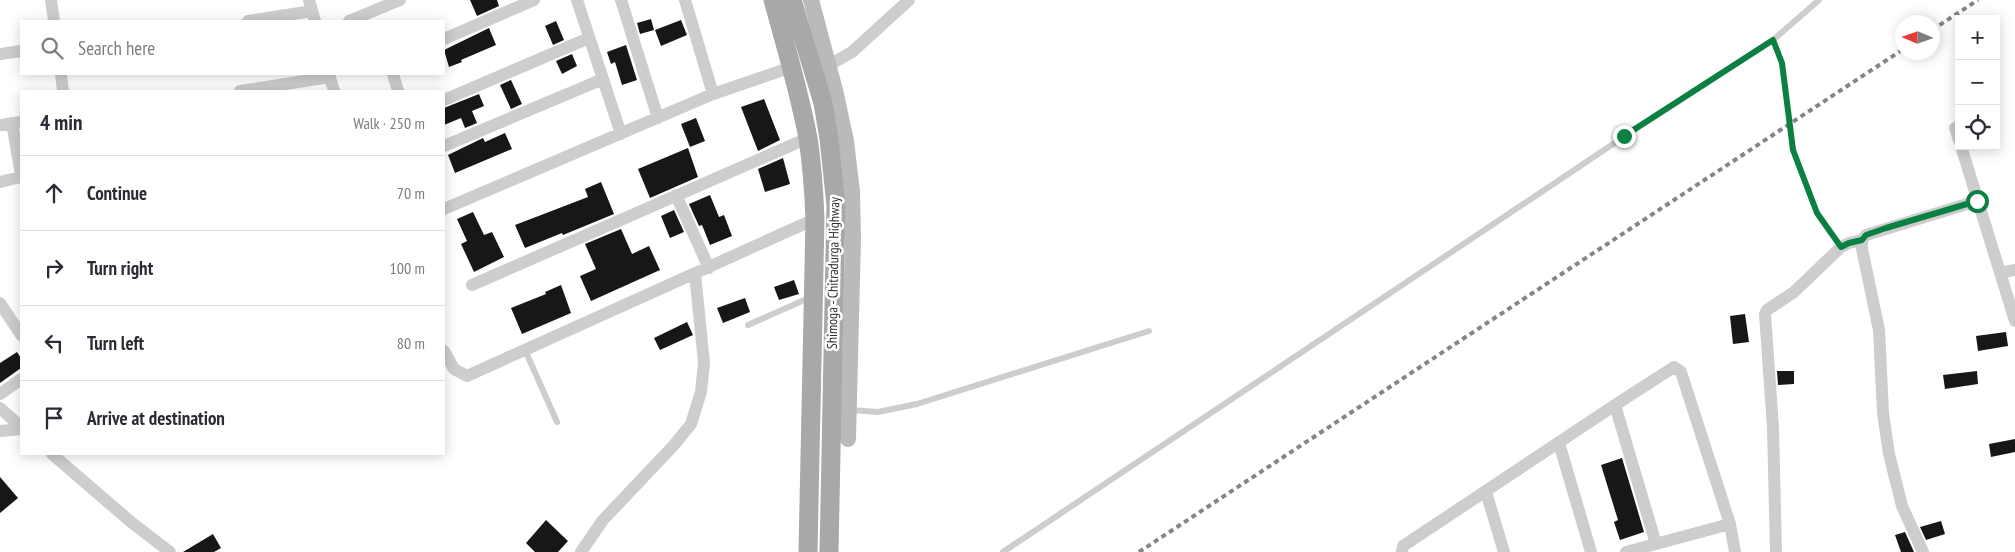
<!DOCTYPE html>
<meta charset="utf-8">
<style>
:root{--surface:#fff;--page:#f2f2f3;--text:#2b2b33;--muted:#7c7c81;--line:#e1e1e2}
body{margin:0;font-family:"PT Sans Narrow",sans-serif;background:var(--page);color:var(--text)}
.controls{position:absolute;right:15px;top:15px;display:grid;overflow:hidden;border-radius:0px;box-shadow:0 2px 12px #0003}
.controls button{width:45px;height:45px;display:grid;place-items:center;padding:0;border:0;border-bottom:1px solid var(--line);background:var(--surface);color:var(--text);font:25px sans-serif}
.compass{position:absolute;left:1895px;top:15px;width:45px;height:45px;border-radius:50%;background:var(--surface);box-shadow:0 2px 12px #0003;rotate:272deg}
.stop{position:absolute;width:15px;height:15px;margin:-11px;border:4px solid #0b8043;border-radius:50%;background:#fff}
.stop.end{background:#0b8043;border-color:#fff;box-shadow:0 1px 5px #0008}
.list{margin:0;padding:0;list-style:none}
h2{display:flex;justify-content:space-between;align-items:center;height:65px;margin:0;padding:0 20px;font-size:21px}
h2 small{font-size:16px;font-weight:400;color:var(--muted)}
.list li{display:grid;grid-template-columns:32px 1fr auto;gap:15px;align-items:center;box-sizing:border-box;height:75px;padding:0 20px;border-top:1px solid var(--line)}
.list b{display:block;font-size:19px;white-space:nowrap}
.list em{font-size:16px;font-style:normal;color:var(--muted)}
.icon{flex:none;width:28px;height:28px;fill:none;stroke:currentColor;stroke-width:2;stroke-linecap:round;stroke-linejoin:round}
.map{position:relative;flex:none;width:2015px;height:552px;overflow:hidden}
.search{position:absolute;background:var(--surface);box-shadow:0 2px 12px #0003;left:20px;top:20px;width:425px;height:55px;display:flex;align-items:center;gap:12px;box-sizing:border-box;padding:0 18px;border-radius:0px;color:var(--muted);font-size:19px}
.panel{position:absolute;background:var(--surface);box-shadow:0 2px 12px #0003;left:20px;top:90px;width:425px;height:365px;border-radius:0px}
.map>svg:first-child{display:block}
.building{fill:#171717}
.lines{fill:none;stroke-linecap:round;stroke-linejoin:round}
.path{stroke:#cdcdcd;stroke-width:2.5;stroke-dasharray:2.5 2.5;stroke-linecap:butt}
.lane{stroke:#cdcdcd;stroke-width:6}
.street{stroke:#cdcdcd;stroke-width:12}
.secondary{stroke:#bababa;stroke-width:16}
.primary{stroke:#a8a8a8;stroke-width:19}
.rail{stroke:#858585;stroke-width:4;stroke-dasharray:5 4;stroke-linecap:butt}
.route{stroke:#0b8043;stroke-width:6}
.labels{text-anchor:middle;stroke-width:5;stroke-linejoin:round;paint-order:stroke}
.street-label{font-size:14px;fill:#303030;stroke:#fff}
</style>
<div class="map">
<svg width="2015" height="552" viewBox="0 0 2015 552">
<rect width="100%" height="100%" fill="#fff"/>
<!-- building -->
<path class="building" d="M470 0H497L499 6 477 16Z
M651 19 654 30 640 34 637 23Z
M681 20 687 35 661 46 655 30Z
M556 21 564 40 553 45 545 26Z
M489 28 496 45 461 60 462 62 449 67 444 50Z
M626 45 637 80 622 85 615 62 611 64 607 52Z
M572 54 577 66 562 74 556 61Z
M511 80 522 104 511 109 500 85Z
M479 94 484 106 472 111 477 123 465 128 461 118 444 125V108Z
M764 99 780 140 758 151 741 107Z
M696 118 705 141 690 147 681 124Z
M505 133 512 149 455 173 448 155 483 138 485 142Z
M688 148 698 177 650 198 638 169Z
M783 158 790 184 765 192 758 169Z
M601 182 614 214 563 235 562 233 525 248 515 225 588 197 585 189Z
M710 195 719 217 724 215 732 236 710 245 702 225 699 226 689 204Z
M674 210 684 232 670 238 661 216Z
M473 212 484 235 492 232 504 257 474 272 461 244 467 241 457 219Z
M621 229 632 254 649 246 660 270 591 301 580 276 596 269 585 244Z
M794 280 799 294 779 300 774 287Z
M561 285 571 313 522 334 511 308 546 294 545 292Z
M745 298 750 312 723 323 717 308Z
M1745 314 1749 342 1733 344 1730 316Z
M687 322 693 335 660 350 654 338Z
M2006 332 2008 346 1978 351 1976 336Z
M17 352 21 358V368L0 383V363Z
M1777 371H1794V384L1778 385Z
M1977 371 1978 384 1945 389 1943 375Z
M2015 439V452L1991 457 1989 444Z
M1622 458 1644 532 1620 540 1614 522 1618 520 1601 465Z
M0 477 18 498 0 513Z
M546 520 568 541 558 552H535L526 543Z
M1941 521 1945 534 1926 540 1920 527Z
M1905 532 1914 552H1901L1895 535Z
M213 534 221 548 214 552H183Z"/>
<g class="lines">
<!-- path -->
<path class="path" d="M1777 50C1787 75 1785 99 1789 125 1792 150 1805 190 1817 212 1822 221 1829 229 1835 237"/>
<!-- lane -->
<path class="lane" d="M748 325 811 297
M525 350 557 422
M850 410 878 412 917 404 1149 331
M1003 552 1625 136 1773 40 1819 0"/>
<!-- street -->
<path class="street" d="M51 0 54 21
M309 0 315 21
M577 0 621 134
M621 0 658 118
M685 0 713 94
M248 21 312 11
M349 21 400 0
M444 39 534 0
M0 54 21 51
M829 65 852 52 909 0
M61 74 63 91
M329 74 334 91
M393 74 398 91
M240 91 330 77
M444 100 589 38
M12 123 21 175
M0 125 21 122
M1955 128 1959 140
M444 146 603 79
M1961 146 2015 321
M0 182 21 177
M676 195 709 268
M444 209 713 94 792 67
M2000 273 2015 270
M472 285 808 138
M0 303 21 335
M444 351 454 369 467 376 815 219
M0 394 21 379
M1615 405 1656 544
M0 408 21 427
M0 431 21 429
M1559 443 1591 552
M52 454 131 522 170 552
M1486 492 1504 552
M581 552 603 520 674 445 691 424 701 392 704 363 695 274
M1402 552 1403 546 1615 405 1674 367 1681 372 1730 524 1735 552
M1626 552 1730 524
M1776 552 1773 428 1765 314 1767 310 1794 292 1841 247 1849 243 1862 240
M1923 552 1902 506 1889 454 1883 413 1879 330 1862 249V240L1866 235 1977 201"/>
<!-- secondary -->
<path class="secondary" d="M811 0 835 90 846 141 852 192 853 239 848 439"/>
<!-- primary -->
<path class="primary" d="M773 0C786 46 799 91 808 138 812 165 814 192 815 219L808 552
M792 0 823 103 829 139 836 205 829 552"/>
<!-- rail -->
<path class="rail" d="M1932 30 1978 0
M1139 552 1902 50"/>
</g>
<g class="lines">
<!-- route -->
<path class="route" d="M1624 136 1773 40 1782 63 1793 150 1817 213 1841 247 1849 243 1862 240 1866 235 1886 228 1977 201"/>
</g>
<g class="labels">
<!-- street labels -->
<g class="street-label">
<text transform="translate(833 273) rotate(-89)" y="5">Shimoga - Chitradurga Highway</text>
</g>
</g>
</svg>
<div class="controls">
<button>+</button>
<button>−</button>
<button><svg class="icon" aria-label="locate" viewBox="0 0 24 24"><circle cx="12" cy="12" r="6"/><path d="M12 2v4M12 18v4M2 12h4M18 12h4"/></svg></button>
</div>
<svg class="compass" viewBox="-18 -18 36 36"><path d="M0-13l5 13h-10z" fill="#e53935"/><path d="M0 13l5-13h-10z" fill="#7c7c81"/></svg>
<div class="stop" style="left:1977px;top:201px"></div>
<div class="stop end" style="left:1624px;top:136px"></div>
<div class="search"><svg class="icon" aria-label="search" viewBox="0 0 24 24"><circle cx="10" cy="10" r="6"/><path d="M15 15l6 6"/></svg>Search here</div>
<section class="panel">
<h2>4 min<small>Walk · 250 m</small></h2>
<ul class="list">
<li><svg class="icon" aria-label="ahead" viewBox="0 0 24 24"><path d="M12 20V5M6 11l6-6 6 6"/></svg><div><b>Continue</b></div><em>70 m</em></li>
<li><svg class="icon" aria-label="right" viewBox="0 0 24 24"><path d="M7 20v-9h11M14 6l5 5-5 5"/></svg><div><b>Turn right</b></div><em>100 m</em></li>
<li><svg class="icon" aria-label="left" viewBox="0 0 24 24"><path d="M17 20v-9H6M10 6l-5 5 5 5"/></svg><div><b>Turn left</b></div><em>80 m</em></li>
<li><svg class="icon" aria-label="arrive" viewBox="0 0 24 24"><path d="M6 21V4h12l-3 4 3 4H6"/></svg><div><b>Arrive at destination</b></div></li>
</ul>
</section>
</div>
